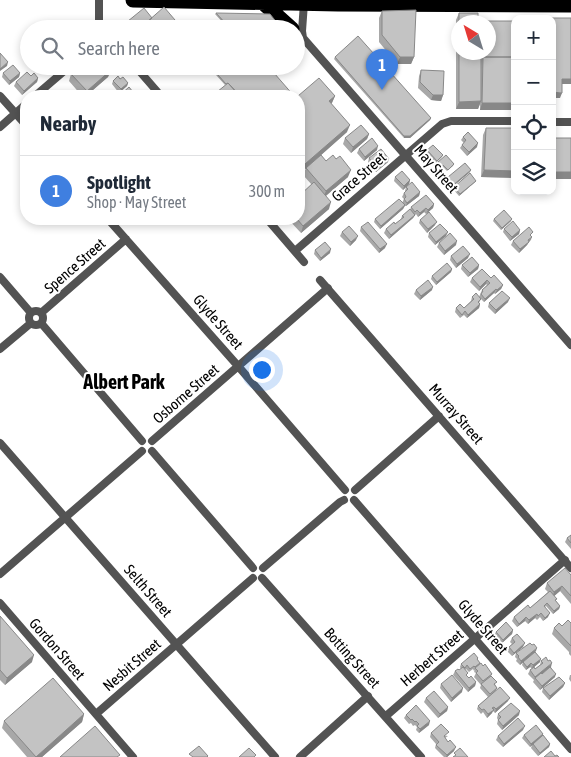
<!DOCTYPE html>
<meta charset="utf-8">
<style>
:root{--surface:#fff;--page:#f6f6f7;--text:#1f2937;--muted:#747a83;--line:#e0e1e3;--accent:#000}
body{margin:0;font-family:"Asap Condensed",sans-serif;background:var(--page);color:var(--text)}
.controls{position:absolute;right:15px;top:15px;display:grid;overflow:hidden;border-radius:10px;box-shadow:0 2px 8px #0003}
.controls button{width:45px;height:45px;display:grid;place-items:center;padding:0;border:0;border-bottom:1px solid var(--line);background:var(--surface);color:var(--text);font:25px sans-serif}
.compass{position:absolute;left:451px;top:15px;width:45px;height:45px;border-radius:50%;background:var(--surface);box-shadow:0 2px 8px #0003;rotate:322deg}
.you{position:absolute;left:261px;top:369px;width:18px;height:18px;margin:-12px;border:4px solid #fff;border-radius:50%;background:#1a73e8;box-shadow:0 0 0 8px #1a73e833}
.badge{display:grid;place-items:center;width:32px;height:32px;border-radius:50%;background:var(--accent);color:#fff;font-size:16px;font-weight:700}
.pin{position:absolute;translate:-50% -41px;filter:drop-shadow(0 1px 2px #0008)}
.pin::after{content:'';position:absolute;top:26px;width:18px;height:15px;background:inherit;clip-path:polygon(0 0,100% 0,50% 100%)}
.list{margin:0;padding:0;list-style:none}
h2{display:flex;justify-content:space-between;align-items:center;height:65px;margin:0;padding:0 20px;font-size:21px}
h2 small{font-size:16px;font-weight:400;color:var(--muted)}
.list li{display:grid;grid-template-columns:32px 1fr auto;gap:15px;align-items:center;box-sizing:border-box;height:70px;padding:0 20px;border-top:1px solid var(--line)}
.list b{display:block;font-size:19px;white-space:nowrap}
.list p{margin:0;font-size:16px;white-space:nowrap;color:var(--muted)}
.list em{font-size:16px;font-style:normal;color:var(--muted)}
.icon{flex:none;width:28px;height:28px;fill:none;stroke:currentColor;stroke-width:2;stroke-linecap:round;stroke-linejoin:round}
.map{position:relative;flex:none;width:571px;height:757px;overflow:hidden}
.search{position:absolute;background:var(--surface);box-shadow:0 2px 8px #0003;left:20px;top:20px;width:285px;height:55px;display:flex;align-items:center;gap:12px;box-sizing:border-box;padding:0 18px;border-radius:28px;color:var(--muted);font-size:19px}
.panel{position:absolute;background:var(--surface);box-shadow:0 2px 8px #0003;left:20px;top:90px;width:285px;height:135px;border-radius:20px}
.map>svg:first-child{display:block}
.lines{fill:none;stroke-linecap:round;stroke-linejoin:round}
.street{stroke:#535353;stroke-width:8}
.highway{stroke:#000;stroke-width:15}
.wall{fill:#a8a8a8}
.shaded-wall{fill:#888}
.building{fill:#c3c3c3;stroke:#888}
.labels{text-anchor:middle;stroke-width:4;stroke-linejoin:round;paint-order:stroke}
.street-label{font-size:15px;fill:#000;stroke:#fff}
.district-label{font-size:20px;font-weight:bold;fill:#000;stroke:#fff}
</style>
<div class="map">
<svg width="571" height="757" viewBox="0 0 571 757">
<rect width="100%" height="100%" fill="#fff"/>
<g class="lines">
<!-- street -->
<path class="street" d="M99 0V22L104 29
M304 3 302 31 303 38 571 345
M135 66 161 96
M0 96 26 125
M35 96 70 66
M552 122H571
M0 127 26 104
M108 219 238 366 345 490
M267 219 304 262
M295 251 442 124 451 121H515
M0 277 31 313
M320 280 571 568
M29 318a7 7 0 1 1 14 0a7 7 0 1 1-14 0Z
M41 313 126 239
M41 323 142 441
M0 349 31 323
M152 441 328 288
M0 443 275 757
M152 451 253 568
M355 490 439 416
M354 500 571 749
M263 568 340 502 344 500
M0 574 142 451
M262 578 421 757
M0 603 133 757
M96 714 253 578
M386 716 565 560
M300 757 368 696"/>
<!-- highway -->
<path class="highway" d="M133 0 338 4 571 5
M262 2 292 29"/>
</g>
<!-- wall -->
<path class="wall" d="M382 11 414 57 411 64H397L379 42V18Z
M216 13 282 29 226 26 215 14Z
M459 13H478V22H458V52H488V22H482L483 21H514V103L511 110H480V104L478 109H456V20Z
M335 57 431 118 430 120 410 138H404L334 59Z
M208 66H268L225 85Z
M111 70 108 77 86 96H82L69 81 71 74Z
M421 70 443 95 441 101 431 100 418 88 419 76Z
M3 73H20L19 77 9 85 2 77Z
M31 76 38 78 37 82 22 95 14 86 16 82Z
M120 79 128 83 127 86 119 93 112 84 113 81Z
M299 96H335L331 104 347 132 311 164 326 161 348 177 326 196 329 209 301 233 288 219H299L312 185 303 175 306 168 303 171 299 167Z
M486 128H515V178L481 177 483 135Z
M369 134 367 139 351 153 343 144 345 138Z
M463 137 477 147 467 156 460 148 462 145 464 143 461 140Z
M359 149 377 150 364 161 357 153Z
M427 150 443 155 442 157 436 163 427 152Z
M369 158 388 162 376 172 368 162Z
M438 162 454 164 453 166 447 171 443 167 441 168 437 164Z
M470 172 451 188 447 184 449 181 448 179V177Z
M395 177 410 180 409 184 403 190 394 181Z
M476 181 475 182 459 196 453 189 454 187Z
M406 187 420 192 419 196 406 206H405L403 209 380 229 374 222 375 219 402 203 404 199 402 197 404 193 406 191H405Z
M434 204 433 208 426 214 424 212 418 217 416 214 413 218 389 239 384 233 386 229 395 224 401 219 402 216 410 210 411 207Z
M494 219 511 221 501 230 493 221Z
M420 220 435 225 427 233 419 223Z
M361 227 385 248 379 253 360 231Z
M504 229 520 230 519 234 510 241 503 232Z
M342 232 356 240 350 246 340 236Z
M429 233 446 236 435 245 428 237Z
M532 236 531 240 529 242 527 245 519 253 511 245 513 241Z
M439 243 456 245 444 255 437 247Z
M315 250 330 253 320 261 314 254Z
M451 256 468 258 456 268 450 260Z
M462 265H479L478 269 468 277 461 269Z
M452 269 451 272 436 285 431 279 432 276Z
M472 278H491L503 285 501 289 495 294 494 293 484 302 481 299 479 303 480 304 479 308 467 318 464 315 460 318 455 312 456 308H464L471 301 472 297H479L482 290 487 285 486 284 479 291 470 282Z
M416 290H432L420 300 414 294Z
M508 302 495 314 488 307 489 303Z
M571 535V549L565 542 567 538Z
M571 575V604L560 591 554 596 556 601 560 606 559 609 553 614 546 606 545 607 548 617 543 621 540 617 537 620 535 618 528 624 525 621 517 627 512 621 514 617 530 608 548 592 545 589 547 583Z
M0 616 32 662 5 685 0 680Z
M571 623V656L569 654V652L552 634 554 628Z
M513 630 512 634 502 643 494 635 496 632Z
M512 638 523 647 512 656 507 651 509 647 512 644 510 642Z
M536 651 535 652 540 662 534 667 535 669 540 665 541 661 551 667 555 677 540 690 533 682 534 680 528 674 530 670 532 669 530 667 526 670 522 665 523 662 520 665 516 661 517 659 515 657 516 653Z
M478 658V660L479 665 483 666 492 674 491 676 497 688 496 690 508 701 495 713 493 711 492 713 487 718 483 712 481 714 477 709 478 706 488 697 480 688 481 685 474 677 476 673 474 672 475 670 474 671 473 669 469 672 466 669 465 670 467 676 469 678 476 682 475 686 468 692 453 675 455 671 459 670 461 669 460 667 461 664Z
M570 675H571V682L569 679Z
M565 683 563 687 549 700 542 692 543 688Z
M441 684 462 692 451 702 440 688Z
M426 698 448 707 447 711 438 718 424 702Z
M84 714 82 722 42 757H27L2 728 4 721Z
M498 714 519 715 502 730 497 724 498 720 497 718Z
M406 715 429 725 419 733 416 730 417 727 415 725 413 726 411 723 409 724 404 718Z
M523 730 503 747 496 740 498 736Z
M431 733 448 736 445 738 454 751 447 757H444L435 748 436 744 430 737Z
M543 734 542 736 550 744 549 747 538 756 531 748 532 745 530 747 522 738 524 735Z"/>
<!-- shaded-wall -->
<path class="shaded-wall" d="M400 57H414L411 64H397Z
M8 62 7 66 0 71V69Z
M111 70 108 77 86 96H85L87 91Z
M20 73 19 77 9 85 10 81Z
M38 78 37 82 22 95 24 91Z
M562 79H571V84H560Z
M128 83 127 86 119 93 121 89Z
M552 92 562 93 560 98H552Z
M433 95H443L441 101 431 100Z
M335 96 332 103 326 108 329 101Z
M481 101 478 109H456L459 102Z
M482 103H514L511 110H480Z
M431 118 430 120 410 138H404V136Z
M350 125 347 132 303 171 305 164Z
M369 134 367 139 351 153 353 147Z
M478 143 477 147 467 156 469 152Z
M378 146 377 150 364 161 365 157Z
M389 159 388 162 376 172 377 168Z
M351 170 348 177 323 198 326 191Z
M471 170 470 172 451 188 452 186Z
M484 170 515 171V178L481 177Z
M552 172H571V179H552Z
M410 180 409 184 403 190 404 186Z
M476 181 475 182 459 196 460 194Z
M420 192 419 196 406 206 407 203Z
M331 202 329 209 301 233 303 226Z
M434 204 433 208 426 214 428 210Z
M405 205 403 209 380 229 381 226Z
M426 208 424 212 418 217 420 213Z
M415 215 413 218 389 239 391 235Z
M512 219 511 221 501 230 502 228Z
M437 222 435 225 427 233 428 229Z
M520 230 519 234 510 241 512 237Z
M448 232 446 236 435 245 436 242Z
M358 236 356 240 350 246 351 242Z
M532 237 527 245 519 253 520 249Z
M457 241 456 245 444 255 445 251Z
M387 244 385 248 379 253 380 249Z
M331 249 330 253 320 261 321 258Z
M470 254 468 258 456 268 457 264Z
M479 265 478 269 468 277 470 273Z
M452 269 451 272 436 285 437 282Z
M487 280 486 284 479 291 480 287Z
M503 285 501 289 495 294 497 290Z
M433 287 432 290 420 300 421 296Z
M496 289 494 293 484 302 485 299Z
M510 298 508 302 495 314 496 310Z
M480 304 479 308 467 318 468 315Z
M562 586 560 591 552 598 554 592Z
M560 606 559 609 553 614 554 611Z
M550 613 548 617 543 621 545 618Z
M537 614 535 618 528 624 529 620Z
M526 617 525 621 517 627 519 624Z
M513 630 512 634 502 643 503 640Z
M525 643 523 647 512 656 514 653Z
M537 648 536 651 520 665 521 661Z
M34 655 32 662 5 685 7 678Z
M541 659 540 662 532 669 533 665Z
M531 663 530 667 526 670 527 667Z
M552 663 551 667 535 679V678L534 680 535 677Z
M556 674 555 677 540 690 542 686Z
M476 682 475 686 468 692 469 688Z
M565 683 563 687 549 700 550 696Z
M463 688 462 692 451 702 452 698Z
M510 698 508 701 495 713 496 709Z
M448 707 447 711 438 718 440 714Z
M494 707 492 713 487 718 488 714Z
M520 711 519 715 502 730 503 726Z
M84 714 82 722 42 757H36Z
M430 721 429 725 419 733 420 729Z
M525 726 523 730 503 747 504 744Z
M543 734 542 737 530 747 531 744Z
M550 744 549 747 538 756 540 753Z
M456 747 454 751 447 757H446L447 755Z"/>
<!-- building -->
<path class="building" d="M164 7 175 20 165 29H139Z
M144 8 152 18 139 29H124L122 26Z
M416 10 414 57H400L382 35V11Z
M216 13 270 14 282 29H223L227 25Z
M459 13H478V22H459Z
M549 18H571V79H562V93L552 92V19H549Z
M176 21 183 29H166Z
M483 21H514L513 57H483L482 59V52H488V22H483Z
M358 36 431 118 410 136H404L335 57Z
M459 52H481V101L459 102Z
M0 53 8 62 0 69Z
M483 57H514V103H482Z
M13 65 20 73 10 81 3 73Z
M80 66H108L111 70 87 91 71 74Z
M210 66H268L294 96H240L228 83 226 84Z
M421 70 444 71 443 95H433L420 82Z
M27 72 31 76 34 73 38 78 24 91 16 82Z
M118 76 120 79 123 77 128 83 121 89 113 81Z
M319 78 335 96 329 101 350 125 305 164 299 156V96H298Z
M228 83 240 96H212Z
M129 87 133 92 135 90 138 95 137 96H119Z
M361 125 369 134 353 147 345 138Z
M486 128H515V171L484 170Z
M468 132 478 143 469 152 462 145 466 140 463 137Z
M372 138 378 146 365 157 359 149Z
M552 138H571V172H552Z
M433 145 443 155 437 161 427 150Z
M381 149 389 159 377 168 369 158Z
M321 155 326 161 333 155 336 159 340 156 351 170 326 191 306 168Z
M446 155 454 164 448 170 443 165 442 166 438 162Z
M465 163 471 170 452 186 448 182 450 180 448 177Z
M402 171 410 180 404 186 395 177Z
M470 173 476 181 460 194 454 187Z
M314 182 331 202 303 226 297 219H299V196Z
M412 182 420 192 407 203 404 199 406 197 404 193 408 189 406 187Z
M426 195 434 204 428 210 426 208 420 213 417 210 415 212 411 207Z
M399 199 405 205 381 226 375 219Z
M410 209 415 215 391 235 386 229 394 222 395 224 404 217 402 216Z
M504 210 512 219 502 228 494 219Z
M429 212 437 222 428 229 420 220Z
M513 221 520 230 512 237 504 229Z
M368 222 387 244 380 249 361 227Z
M440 224 448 232 436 242 429 233Z
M349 226 358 236 351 242 342 232Z
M529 227 533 232 530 235 532 237 528 240 529 242 520 249 513 241Z
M450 233 457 241 445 251 439 243Z
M325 242 331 249 321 258 315 250Z
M463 246 470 254 457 264 451 256Z
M472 257 479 265 470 273 462 265Z
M447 263 452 269 437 282 432 276Z
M482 269 491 278 494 275 503 285 497 290 496 289 485 299 481 294 483 291 482 290 490 283 487 280 480 287 472 278Z
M428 280 433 287 421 296 416 290Z
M502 291 510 298 496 310 489 303Z
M476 293 481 299 478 302 480 304 468 315 465 311 462 315 456 308 460 304 464 308 474 299 472 297Z
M571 535V543L567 538Z
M565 568 571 575V596L562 586 554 592 547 583Z
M550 591 557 599 555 600 560 606 554 611 547 603 544 606 550 613 545 618 541 613 538 616 537 614 529 620 526 617 519 624 514 617 528 605 530 608Z
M0 616 34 655 7 678 0 670Z
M568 620 571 623V646L554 628 559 623 562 626Z
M506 622 513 630 503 640 496 632Z
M517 634 525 643 514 653 509 647 515 642 512 638Z
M530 643 532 645 534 644 537 648 521 661 518 657 519 656 516 653Z
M535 652 541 659 533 665 531 663 527 667 523 662Z
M474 653 478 658 477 659 480 663 475 667 474 666 470 669 467 665 465 668 461 664Z
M546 657 548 661 550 660 552 663 535 677 530 670 534 667 535 669 543 663 541 661Z
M481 663 483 666 485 664 492 674 483 681 476 673 478 671 475 668Z
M463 667 468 673 466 675 469 678 471 676 476 682 469 688 455 671 458 669 459 670Z
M550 667 556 674 542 686 535 678 541 673 542 674Z
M452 675 463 688 452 698 441 684Z
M491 676 497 682 494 684 497 688 490 694 481 684Z
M559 677 565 683 550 696 543 688Z
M53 678 84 714 36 757 4 721Z
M500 687 510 698 496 709 494 707 492 708 494 710 488 714 484 709 482 710 478 706Z
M434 691 448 707 440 714 426 698Z
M511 703 520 711 503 726 498 720 501 717 498 714Z
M416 705 430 721 420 729 417 726 419 724 416 721 415 722 412 719 411 720 406 715Z
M518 718 525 726 504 744 498 736Z
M441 724 449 732 444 736 448 742 450 740 456 747 447 755 436 745 439 742 431 733Z
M536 725 543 734 531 744 524 735Z
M95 726 120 755 117 757H60Z
M543 735 550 744 540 753 533 744Z
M199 746 208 756 207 757H193L189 754Z
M249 748 256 755 254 757H239Z
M460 748 468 757H453L456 755 454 753Z
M551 751 555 756 557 755 559 757H544Z"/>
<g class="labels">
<!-- street labels -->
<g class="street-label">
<text transform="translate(436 169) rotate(49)" y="5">May Street</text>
<text transform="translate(359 177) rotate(-41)" y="5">Grace Street</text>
<text transform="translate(75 266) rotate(-41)" y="5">Spence Street</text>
<text transform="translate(218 322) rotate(49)" y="5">Glyde Street</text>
<text transform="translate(186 394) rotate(-41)" y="5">Osborne Street</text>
<text transform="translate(456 414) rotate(49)" y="5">Murray Street</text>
<text transform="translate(148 591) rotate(49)" y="5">Selth Street</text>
<text transform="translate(483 627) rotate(49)" y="5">Glyde Street</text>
<text transform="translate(57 649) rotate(49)" y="5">Gordon Street</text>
<text transform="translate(352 658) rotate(48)" y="5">Botting Street</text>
<text transform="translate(432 658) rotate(-41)" y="5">Herbert Street</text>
<text transform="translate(132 665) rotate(-41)" y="5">Nesbit Street</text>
</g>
<!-- district labels -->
<g class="district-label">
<text x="124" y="389">Albert Park</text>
</g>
</g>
</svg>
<div class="controls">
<button>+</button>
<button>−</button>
<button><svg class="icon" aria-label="locate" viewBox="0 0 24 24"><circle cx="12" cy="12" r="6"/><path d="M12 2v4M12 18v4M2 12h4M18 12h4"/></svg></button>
<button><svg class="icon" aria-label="layers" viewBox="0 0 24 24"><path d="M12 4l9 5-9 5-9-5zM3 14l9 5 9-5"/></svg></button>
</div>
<svg class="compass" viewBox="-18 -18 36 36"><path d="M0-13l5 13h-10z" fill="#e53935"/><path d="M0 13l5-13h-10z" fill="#747a83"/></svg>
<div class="you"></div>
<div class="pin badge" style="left:382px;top:90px;background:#3f7fe0">1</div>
<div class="search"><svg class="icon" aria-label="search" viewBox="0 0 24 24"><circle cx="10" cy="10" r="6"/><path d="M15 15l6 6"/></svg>Search here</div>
<section class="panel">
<h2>Nearby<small></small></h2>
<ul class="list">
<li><span class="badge" style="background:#3f7fe0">1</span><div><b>Spotlight</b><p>Shop · May Street</p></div><em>300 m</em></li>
</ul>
</section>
</div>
